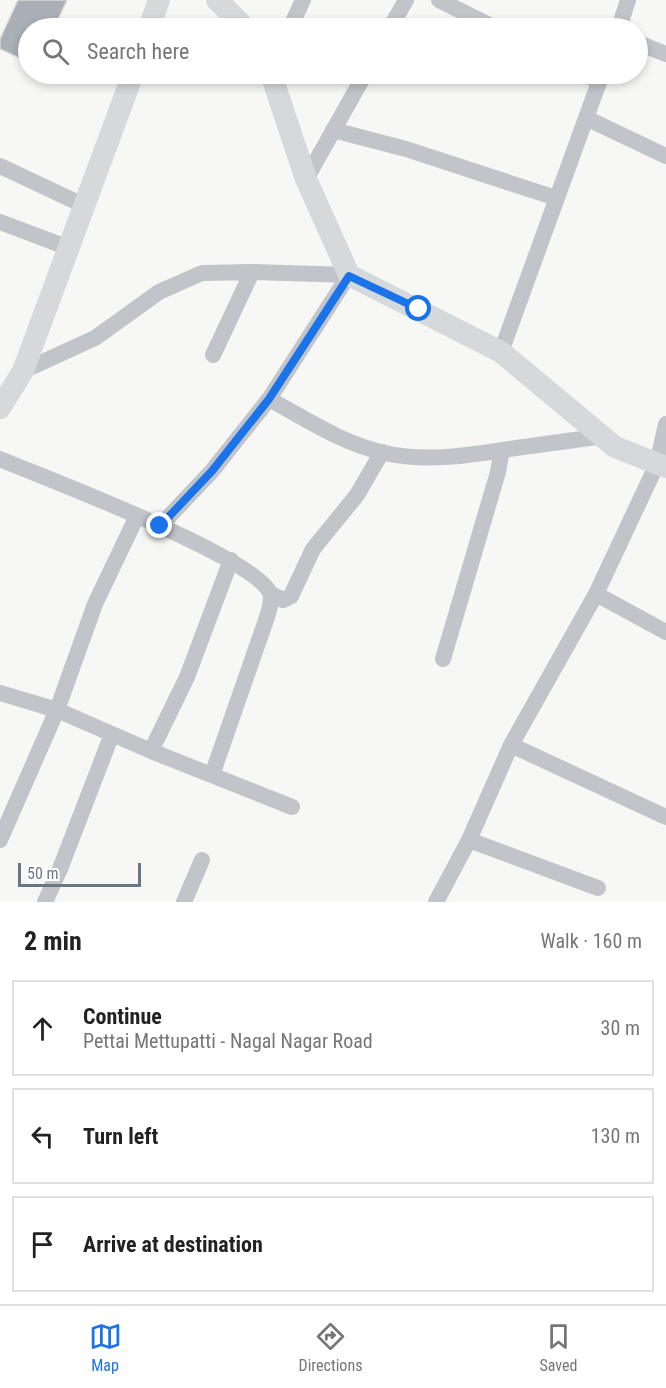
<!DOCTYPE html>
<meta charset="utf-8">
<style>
:root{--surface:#fff;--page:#f2f2f2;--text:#222;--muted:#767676;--line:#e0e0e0;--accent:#1a73e8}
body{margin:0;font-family:"Roboto Condensed",sans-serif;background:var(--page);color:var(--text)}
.scale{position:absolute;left:18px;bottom:15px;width:123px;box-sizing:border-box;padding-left:6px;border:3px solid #697683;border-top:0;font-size:16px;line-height:21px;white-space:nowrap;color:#697683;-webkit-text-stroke:4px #fff;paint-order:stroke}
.stop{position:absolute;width:18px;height:18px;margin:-14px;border:4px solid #1a73e8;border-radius:50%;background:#fff}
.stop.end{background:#1a73e8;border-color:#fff;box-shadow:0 2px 6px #0008}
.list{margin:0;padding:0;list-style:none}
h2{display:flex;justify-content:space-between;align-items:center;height:78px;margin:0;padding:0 24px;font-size:26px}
h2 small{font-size:20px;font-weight:400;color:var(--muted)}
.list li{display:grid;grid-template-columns:39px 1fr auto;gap:18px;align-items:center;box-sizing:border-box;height:96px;margin:0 12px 12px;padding:0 12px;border:2px solid var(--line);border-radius:0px}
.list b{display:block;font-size:22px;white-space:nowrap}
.list p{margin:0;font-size:20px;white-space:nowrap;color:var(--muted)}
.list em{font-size:20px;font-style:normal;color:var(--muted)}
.icon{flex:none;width:33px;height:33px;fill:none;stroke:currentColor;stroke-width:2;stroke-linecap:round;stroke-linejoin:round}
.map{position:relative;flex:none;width:666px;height:902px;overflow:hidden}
.search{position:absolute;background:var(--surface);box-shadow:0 3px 9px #0003;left:18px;right:18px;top:18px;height:66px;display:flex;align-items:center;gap:15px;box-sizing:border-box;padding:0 21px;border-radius:33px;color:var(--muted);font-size:22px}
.sheet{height:402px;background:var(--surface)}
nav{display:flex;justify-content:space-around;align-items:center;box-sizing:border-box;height:84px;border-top:2px solid var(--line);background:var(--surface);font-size:16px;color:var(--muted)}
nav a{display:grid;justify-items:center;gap:3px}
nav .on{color:var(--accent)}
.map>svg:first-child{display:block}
.building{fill:#a9afb5;stroke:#d9d9d7;stroke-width:1.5}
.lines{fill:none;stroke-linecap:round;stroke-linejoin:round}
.street{stroke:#c1c4c8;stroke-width:16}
.secondary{stroke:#d5d9dc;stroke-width:22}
.route{stroke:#1a73e8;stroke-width:8}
</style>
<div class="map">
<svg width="666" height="902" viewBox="0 0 666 902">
<rect width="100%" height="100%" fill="#f7f7f5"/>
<!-- building -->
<path class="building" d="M18 0H67L54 28H28V62L0 49V39Z"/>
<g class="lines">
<!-- street -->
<path class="street" d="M439 0 495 28
M290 28 303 0
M390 28 406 0
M619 28 628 0
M638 43 666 54
M583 74 599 81
M586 118 666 156
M333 130 406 149 556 198
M0 166 85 206
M306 179 365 74
M0 222 69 248
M501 352 602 74
M213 355 252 272
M23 371 95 338 159 292 202 273 252 272 349 275
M269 399C306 419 343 444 385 453 424 462 464 456 503 450 536 445 569 441 602 436
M0 459C45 478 255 557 270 593 273 601 268 613 266 620L212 775
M160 526 212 471 269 399 349 275
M271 594 283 600 291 596 313 549 357 495 382 452
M596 594 666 632
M443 659 498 472 502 450
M0 693 57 710 151 751 292 807
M511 745 666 817
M151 751 187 677 231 560
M0 840 57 710 95 604 137 516
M469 840 598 888
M45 902 60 869 112 734
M184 902 202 860
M436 902 469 840 511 745 596 594 657 464 666 424"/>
<!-- secondary -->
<path class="secondary" d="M217 0 245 28
M149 28 159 0
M271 74 306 179 349 275 501 352 615 447 666 467
M0 408 23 371 133 74"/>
</g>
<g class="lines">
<!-- route -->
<path class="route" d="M160 526 212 471 269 399 349 276 419 309"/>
</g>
</svg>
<div class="scale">50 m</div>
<div class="stop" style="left:419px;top:309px"></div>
<div class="stop end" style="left:160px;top:526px"></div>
<div class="search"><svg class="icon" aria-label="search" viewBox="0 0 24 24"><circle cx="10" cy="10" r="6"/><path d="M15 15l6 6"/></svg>Search here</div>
</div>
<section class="sheet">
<h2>2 min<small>Walk · 160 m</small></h2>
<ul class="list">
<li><svg class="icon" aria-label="ahead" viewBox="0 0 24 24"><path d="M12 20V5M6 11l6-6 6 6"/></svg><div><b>Continue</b><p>Pettai Mettupatti - Nagal Nagar Road</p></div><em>30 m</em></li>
<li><svg class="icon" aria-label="left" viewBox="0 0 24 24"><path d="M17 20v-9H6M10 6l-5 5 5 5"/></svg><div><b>Turn left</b></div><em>130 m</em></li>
<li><svg class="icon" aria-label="arrive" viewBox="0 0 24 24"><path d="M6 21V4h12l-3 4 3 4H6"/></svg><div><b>Arrive at destination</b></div></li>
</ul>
</section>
<nav>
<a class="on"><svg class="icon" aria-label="map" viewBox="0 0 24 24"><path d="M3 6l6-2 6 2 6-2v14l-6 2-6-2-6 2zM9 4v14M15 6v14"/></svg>Map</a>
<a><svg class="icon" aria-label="directions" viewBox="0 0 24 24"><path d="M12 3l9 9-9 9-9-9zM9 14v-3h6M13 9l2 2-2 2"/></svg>Directions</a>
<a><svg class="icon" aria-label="saved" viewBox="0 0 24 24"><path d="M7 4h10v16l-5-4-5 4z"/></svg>Saved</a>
</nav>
